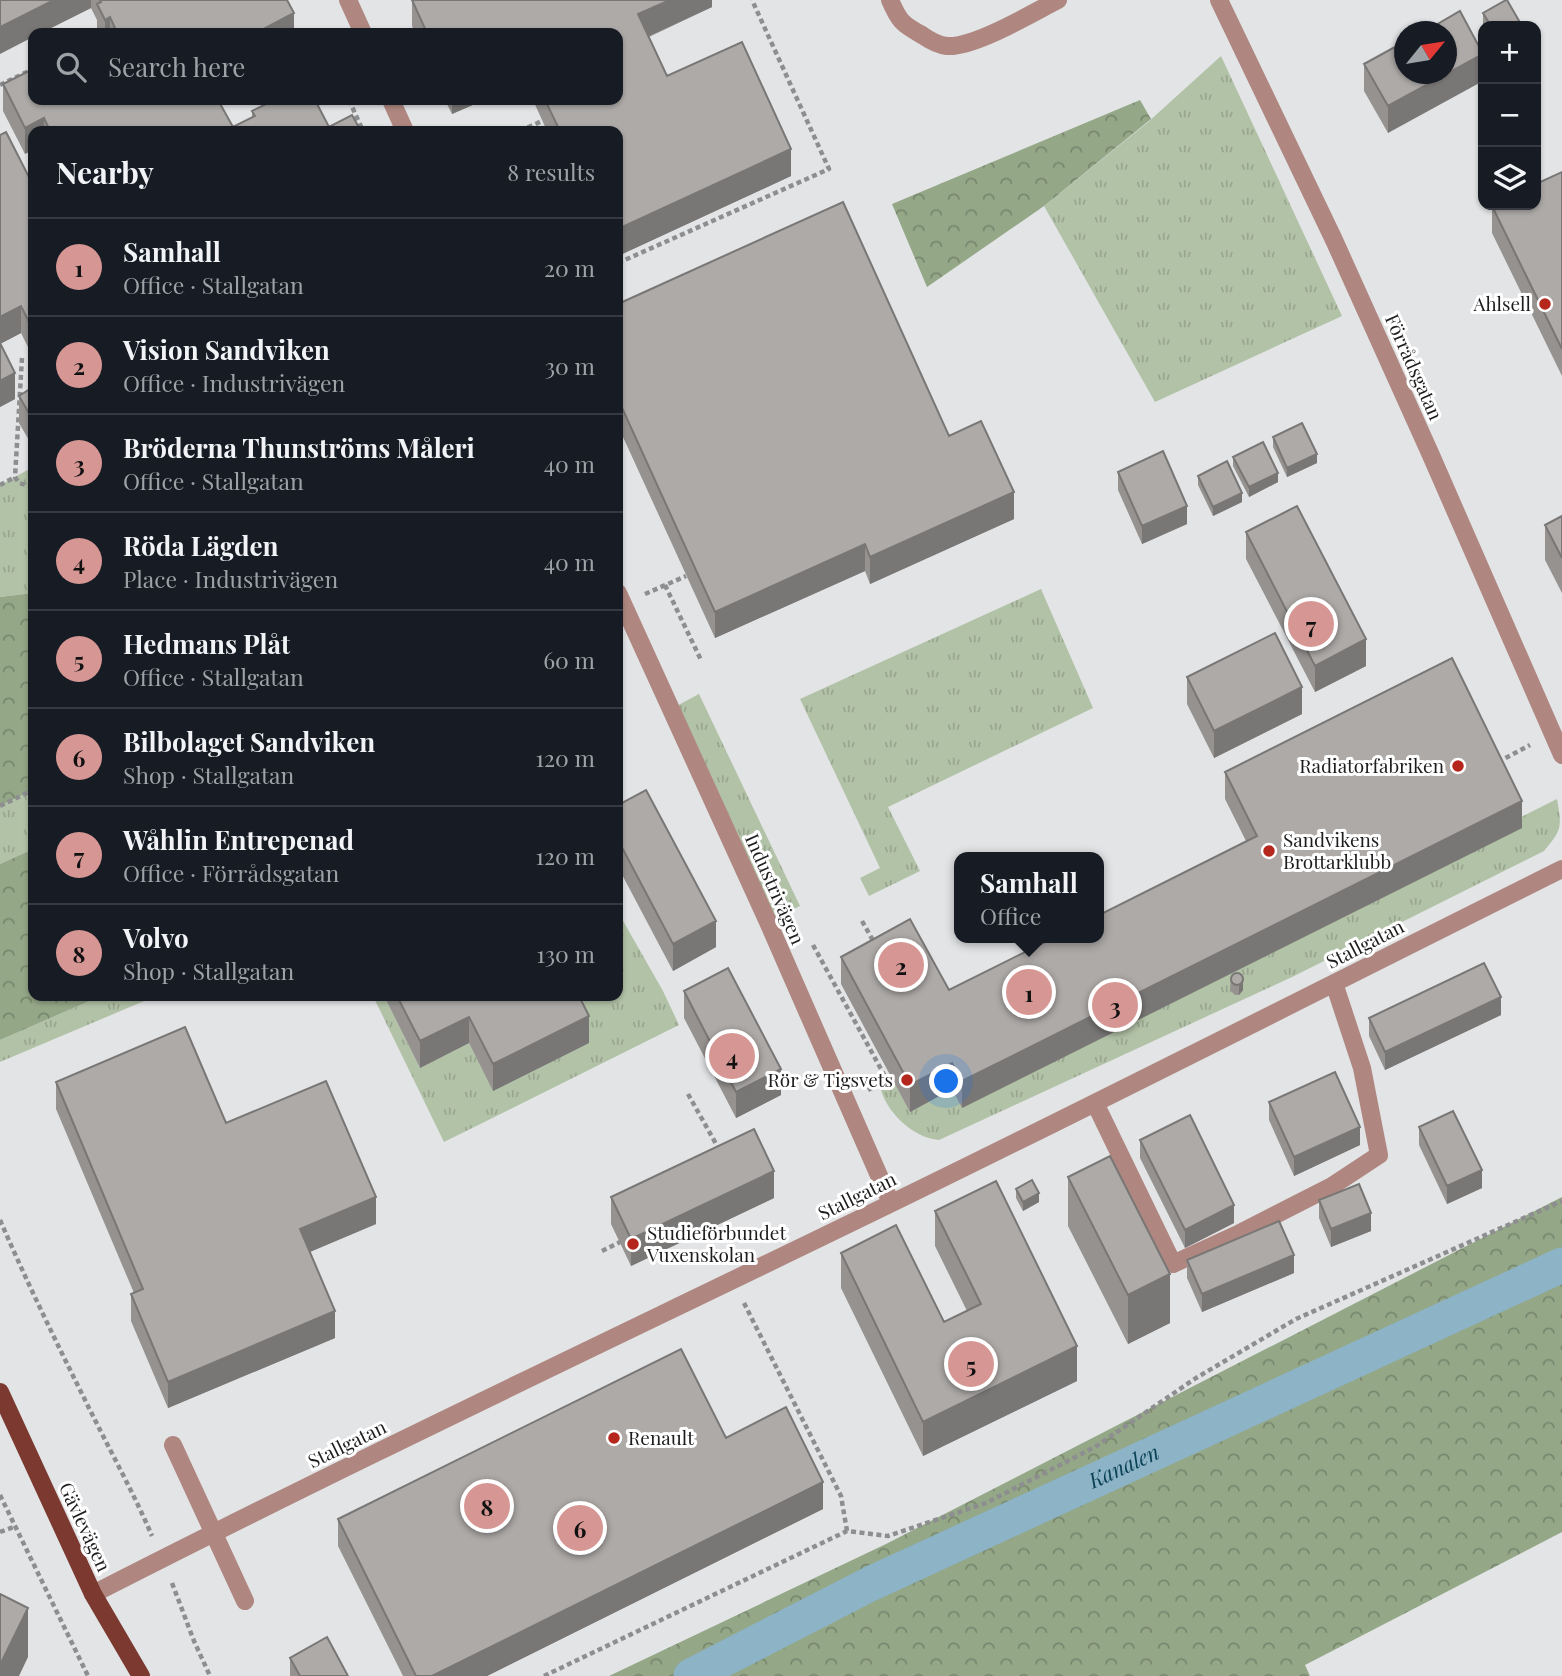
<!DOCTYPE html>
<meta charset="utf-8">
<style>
:root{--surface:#171b24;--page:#242831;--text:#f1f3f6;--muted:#9ea1a6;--line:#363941;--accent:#d69794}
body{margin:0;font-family:"Playfair Display",serif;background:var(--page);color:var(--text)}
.controls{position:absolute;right:21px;top:21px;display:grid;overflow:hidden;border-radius:14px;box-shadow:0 2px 5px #0004}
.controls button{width:63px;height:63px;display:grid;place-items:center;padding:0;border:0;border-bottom:2px solid var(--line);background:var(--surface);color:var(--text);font:35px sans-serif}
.compass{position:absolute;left:1394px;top:21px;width:63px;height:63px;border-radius:50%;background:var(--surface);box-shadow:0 2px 5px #0004;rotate:60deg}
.you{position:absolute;left:947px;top:1082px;width:24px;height:24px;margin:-18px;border:5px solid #fff;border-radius:50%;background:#1a73e8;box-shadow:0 0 0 10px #1a73e833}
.badge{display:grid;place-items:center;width:46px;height:46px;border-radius:50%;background:var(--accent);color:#111;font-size:23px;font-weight:700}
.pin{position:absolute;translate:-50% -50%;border:4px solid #fff;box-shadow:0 2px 7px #0006}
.popup{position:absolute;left:954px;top:852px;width:150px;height:91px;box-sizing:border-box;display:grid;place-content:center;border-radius:14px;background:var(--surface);filter:drop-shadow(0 2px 5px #0005);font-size:23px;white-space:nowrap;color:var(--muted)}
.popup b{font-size:26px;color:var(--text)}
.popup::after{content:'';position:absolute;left:50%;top:100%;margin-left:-14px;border:14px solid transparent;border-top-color:var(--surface)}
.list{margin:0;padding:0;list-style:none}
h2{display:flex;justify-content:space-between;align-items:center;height:91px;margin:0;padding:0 28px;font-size:30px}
h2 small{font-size:23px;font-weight:400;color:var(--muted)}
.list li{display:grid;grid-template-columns:46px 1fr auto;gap:21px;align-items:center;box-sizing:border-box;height:98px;padding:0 28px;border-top:2px solid var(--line)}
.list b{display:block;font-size:26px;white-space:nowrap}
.list p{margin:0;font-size:23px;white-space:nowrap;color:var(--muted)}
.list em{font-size:23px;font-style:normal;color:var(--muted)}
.icon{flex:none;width:38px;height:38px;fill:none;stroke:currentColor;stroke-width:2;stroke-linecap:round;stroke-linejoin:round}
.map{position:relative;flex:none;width:1562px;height:1676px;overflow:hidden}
.search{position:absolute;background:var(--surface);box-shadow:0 2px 5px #0004;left:28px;top:28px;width:595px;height:77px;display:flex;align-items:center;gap:18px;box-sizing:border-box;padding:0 24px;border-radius:14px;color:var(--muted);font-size:26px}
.panel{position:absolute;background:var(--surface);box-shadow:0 2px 5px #0004;left:28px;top:126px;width:595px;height:875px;border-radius:14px}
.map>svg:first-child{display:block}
.grass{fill:url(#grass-tufts)}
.forest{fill:url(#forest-crowns)}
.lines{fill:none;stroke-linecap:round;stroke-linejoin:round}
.canal{stroke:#8cb3c6;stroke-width:35}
.path{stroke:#8d8e8f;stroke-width:4.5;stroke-dasharray:5 3.5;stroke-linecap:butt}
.minor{stroke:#af8780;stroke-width:18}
.major{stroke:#7b3930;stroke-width:18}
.wall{fill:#959290}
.shaded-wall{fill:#797776}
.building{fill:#adaaa8;stroke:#797776;stroke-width:2}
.poi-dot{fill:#b5271d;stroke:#fff;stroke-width:2.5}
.labels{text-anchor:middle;stroke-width:6;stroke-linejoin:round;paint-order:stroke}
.poi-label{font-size:19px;fill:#1d1d1e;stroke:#fff;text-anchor:end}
.street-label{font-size:19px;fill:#1d1d1e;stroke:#fff}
.water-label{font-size:21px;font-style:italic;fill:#094055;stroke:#fff}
</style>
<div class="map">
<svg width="1562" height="1676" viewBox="0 0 1562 1676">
<defs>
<pattern id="grass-tufts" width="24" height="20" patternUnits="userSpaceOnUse" patternTransform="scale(1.75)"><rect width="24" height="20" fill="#b2c2a7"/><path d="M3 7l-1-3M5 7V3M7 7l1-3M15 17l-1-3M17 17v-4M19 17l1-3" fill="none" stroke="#99a68f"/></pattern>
<pattern id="forest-crowns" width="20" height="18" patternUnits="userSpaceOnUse" patternTransform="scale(1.75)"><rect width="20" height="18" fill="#94a787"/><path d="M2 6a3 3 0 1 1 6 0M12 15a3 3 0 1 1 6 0" fill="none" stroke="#78876e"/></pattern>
</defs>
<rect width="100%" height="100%" fill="#e2e4e6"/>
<!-- grass -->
<path class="grass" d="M1221 56 1342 316 1155 402 1044 206 1147 123Z
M33 467V593L0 597V485Z
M1041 589 1093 708 888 807 920 871 869 896 860 878 880 868 800 699Z
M699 694 800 906 768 922 671 709Z
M33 790V849L0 864V806Z
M1557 799C1562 827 1562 830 1544 851L1292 977 939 1140C914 1138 888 1114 881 1090L894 1082 910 1111 952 1089 963 1107 1521 828 1517 819Z
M618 912 663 991 679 1025 444 1142 373 996H384L420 1068 469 1043 493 1090 589 1043 566 996H618Z
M101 996H156L0 1062V1040Z"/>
<!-- forest -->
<path class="forest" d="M1140 100 1151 119 1044 206 927 287 892 204Z
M33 593V790L0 806V597Z
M33 849V996H101L0 1040V864Z
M1562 1197V1532L1305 1665 1310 1676H609L886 1544Z"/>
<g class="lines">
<!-- canal -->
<path class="canal" id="s1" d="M691 1676 870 1584 1562 1265"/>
<!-- path -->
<path class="path" d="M0 85 33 69
M349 100 363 131
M520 131 542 121
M618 263 829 169 752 0
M22 358 15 477 19 483 33 487
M0 485 15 477
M665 585 701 660
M645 594 686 576
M1498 762 1530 745
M0 806 33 790
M862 921 875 944
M813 945 887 1080
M868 1090 892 1078
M688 1094 720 1151
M0 1220C29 1287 62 1354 95 1420 114 1458 135 1496 152 1536
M602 1251 620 1242
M744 1303 841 1496 847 1531
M0 1495 88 1676
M0 1532 14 1527
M172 1583 194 1641 210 1676
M544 1676 847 1531 888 1536 986 1503 1095 1447 1196 1378 1296 1319 1562 1201"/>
<!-- minor -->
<path class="minor" d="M348 0 363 33
M890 0C899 21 902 24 922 35 929 40 938 45 947 46 974 48 1032 13 1058 0
M1219 0 1334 240 1430 453 1562 755
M391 100 405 131
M618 593 768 922 891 1203
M1095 1103 1173 1264 1236 1235 1332 1186 1379 1155 1362 1068 1334 983
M173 1445 245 1601
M93 1594C357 1459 625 1333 892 1203 1116 1094 1339 980 1562 869"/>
<!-- major -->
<path class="major" d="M0 1392 93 1594 141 1676"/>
</g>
<!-- wall -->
<path class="wall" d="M0 0H287L294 33H98L97 31V20L91 8 41 33H33Z
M412 0H712V7L649 37 667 76 791 176 618 256V131H547L533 100H618V33H415L412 26Z
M1483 13 1522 26H1483V31Z
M1483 53 1388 133 1364 91V64Z
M3 84 233 127 252 117V111L329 127 361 131H33L25 154 3 111Z
M445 100H484L452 114Z
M0 135 33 185V357L21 333 0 344 15 399 0 407Z
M1562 172V376L1492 233V206Z
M618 304 949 436 1014 519 870 584 865 571 715 638 618 426Z
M33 387V447L19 423V396Z
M1273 437 1317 463 1287 477 1273 447Z
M1233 457 1278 482 1249 497 1233 466Z
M1118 472 1187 524 1142 544 1118 490Z
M1198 476 1242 502 1213 516 1198 485Z
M1562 516V593L1545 560V525Z
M1246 532 1366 666 1315 692 1246 559Z
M1187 677 1302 714 1214 758 1187 704Z
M1225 772 1522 828 962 1108 952 1089 910 1112 841 984V957L949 990 1246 841 1225 799Z
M618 805 716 947 673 971 618 867Z
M1231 977 1243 990 1239 995H1235L1230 990Z
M684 991 781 1095 736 1118 684 1018Z
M384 996H579L589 1043 493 1091 469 1043 420 1068Z
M1501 1015 1385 1070 1369 1036V1018Z
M56 1082 226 1123 376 1224 310 1252 335 1338 168 1408 131 1321V1294L134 1293 56 1109Z
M1269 1102 1360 1145 1294 1176 1269 1120Z
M1419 1127 1482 1188 1447 1204 1419 1145Z
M1140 1140 1234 1223 1185 1248 1140 1158Z
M1068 1177 1170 1323 1128 1344 1068 1226Z
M1016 1189 1039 1202 1023 1211 1016 1198Z
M611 1197 774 1198 631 1266 611 1224Z
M1319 1200 1371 1231 1331 1247 1319 1218Z
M935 1211 1077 1381 923 1456 841 1288V1253L944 1322 967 1311 935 1246Z
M1187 1260 1294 1273 1202 1312 1187 1278Z
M726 1438 823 1509 487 1676H403L338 1546V1519Z
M290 1658 348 1676H290Z"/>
<!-- shaded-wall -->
<path class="shaded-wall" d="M54 0H91V8L41 33H33V37L0 54V27Z
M670 0H712V7L638 41V14Z
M294 13V33H256Z
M110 17V33H105V20Z
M1483 54V81L1388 133V106Z
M452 100H484L452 114Z
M44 118V131H33V150L25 154V128Z
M791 149V176L618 256V229Z
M21 306V333L0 344V317Z
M15 373V399L0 407V381Z
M1317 454V463L1287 477V468Z
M1278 473V482L1249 497V487Z
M1014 492V519L870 584V557Z
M1242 493V502L1213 516V507Z
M1187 506V524L1142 544V526Z
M865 544V571L715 638V612Z
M1366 639V666L1315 692V666Z
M1302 687V714L1214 758V731Z
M1522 801V828L962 1108V1081Z
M716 921V947L673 971V944Z
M1243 981V990L1239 995V986Z
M1501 997V1015L1385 1070V1052Z
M589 1016V1043L493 1091V1064Z
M469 1017V1043L420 1068V1041Z
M952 1063V1089L910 1112V1085Z
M781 1069V1095L736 1118V1092Z
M1360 1127V1145L1294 1176V1157Z
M1482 1170V1188L1447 1204V1186Z
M774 1171V1198L631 1266V1239Z
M1039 1193V1202L1023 1211V1202Z
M376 1197V1224L300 1256V1229Z
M1234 1205V1223L1185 1248V1230Z
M1371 1213V1231L1331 1247V1229Z
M1294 1255V1273L1202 1312V1294Z
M1170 1274V1323L1128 1344V1295Z
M335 1311V1338L168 1408V1382Z
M1077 1346V1381L923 1456V1422Z
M823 1482V1509L487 1676H432Z
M28 1608V1657L19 1676H0V1665Z"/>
<!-- building -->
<path class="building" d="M0 0H54L0 27Z
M100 0H287L294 13 256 33H105L115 28 110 17 105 20 97 4 101 2Z
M412 0H670L638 14 667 76 742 42 791 149 618 229V131H560L545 100H618V33H427Z
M1506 0H1507L1522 26H1491L1483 13Z
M1460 11 1483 54 1388 106 1364 64 1404 42V74H1446V32H1424Z
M33 69V100H218L233 127 255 116 252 111 274 100H315L329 127 352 115 361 131H50L44 118 25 128 3 84Z
M6 132 33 185V330L21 306 0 317V135Z
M1562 172V349L1492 206 1494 205H1536V184Z
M843 202 949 436 981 421 1014 492 870 557 865 544 715 612 618 399V304Z
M0 343 15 373 0 381Z
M33 387V420L19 396Z
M1302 423 1317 454 1287 468 1273 437Z
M1263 442 1278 473 1249 487 1233 457Z
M1163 451 1187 506 1142 526 1118 472Z
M1227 461 1242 493 1213 507 1198 476Z
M1297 506 1366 639 1315 666 1246 532Z
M1562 516V558L1545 525Z
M1275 633 1302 687 1214 731 1187 677Z
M1452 658 1522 801 962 1081 952 1063 910 1085 841 957 910 919 949 990 1053 938H1099V915L1257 836 1225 772Z
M646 790 716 921 673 944 618 840V805Z
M1484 963 1501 997 1385 1052 1369 1018Z
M728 968 781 1069 736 1092 684 991Z
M1231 979a6 6 0 1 1 12 0a6 6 0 1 1-12 0Z
M397 996H579L589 1016 493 1064 469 1017 420 1041Z
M185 1027 226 1123 326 1081 376 1197 300 1229 335 1311 168 1382 131 1294 143 1289 56 1082Z
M1335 1072 1360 1127 1294 1157 1269 1102Z
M1453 1111 1482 1170 1447 1186 1419 1127Z
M1190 1115 1234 1205 1185 1230 1140 1140Z
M754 1129 774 1171 631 1239 611 1197Z
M1110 1156 1170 1274 1128 1295 1068 1177Z
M1032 1180 1039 1193 1023 1202 1016 1189Z
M996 1181 1077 1346 923 1422 841 1253 896 1225 944 1322 981 1304 935 1211Z
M1359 1184 1371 1213 1331 1229 1319 1200Z
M1279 1221 1294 1255 1202 1294 1187 1260Z
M681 1349 726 1438 786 1407 823 1482 432 1676H416L338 1519Z
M0 1594 28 1608 0 1665Z
M327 1637 348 1676H300L290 1658Z"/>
<!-- markers -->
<g class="poi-dot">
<circle cx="1545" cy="304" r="7"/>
<circle cx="1458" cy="766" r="7"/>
<circle cx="1269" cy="851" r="7"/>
<circle cx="907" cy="1080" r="7"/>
<circle cx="633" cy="1244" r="7"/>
<circle cx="614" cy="1438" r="7"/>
</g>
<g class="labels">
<!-- poi labels -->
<g class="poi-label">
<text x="1531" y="311">Ahlsell</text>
<text x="1444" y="773">Radiatorfabriken</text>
<text x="1283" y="847" text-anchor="start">Sandvikens<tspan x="1283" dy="22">Brottarklubb</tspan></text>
<text x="893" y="1087">Rör &amp; Tigsvets</text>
<text x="647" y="1240" text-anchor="start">Studieförbundet<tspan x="647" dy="22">Vuxenskolan</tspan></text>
<text x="628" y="1445" text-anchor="start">Renault</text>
</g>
<!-- street labels -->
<g class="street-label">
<text transform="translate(1414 367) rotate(66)" y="7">Förrådsgatan</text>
<text transform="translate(775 889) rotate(66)" y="7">Industrivägen</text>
<text transform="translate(1365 944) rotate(-27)" y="7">Stallgatan</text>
<text transform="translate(857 1196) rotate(-26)" y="7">Stallgatan</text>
<text transform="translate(347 1444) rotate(-26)" y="7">Stallgatan</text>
<text transform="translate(85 1527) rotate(65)" y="7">Gävlevägen</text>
</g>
<!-- water labels -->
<g class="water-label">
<text dy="7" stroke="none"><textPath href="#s1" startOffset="481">Kanalen</textPath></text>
</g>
</g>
</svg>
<div class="controls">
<button>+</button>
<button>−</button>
<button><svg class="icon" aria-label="layers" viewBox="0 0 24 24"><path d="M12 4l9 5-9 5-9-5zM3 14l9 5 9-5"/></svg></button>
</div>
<svg class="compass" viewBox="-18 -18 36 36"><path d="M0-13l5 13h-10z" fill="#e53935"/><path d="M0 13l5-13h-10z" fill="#9ea1a6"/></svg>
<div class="you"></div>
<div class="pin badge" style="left:1029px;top:992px">1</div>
<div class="popup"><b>Samhall</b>Office</div>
<div class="pin badge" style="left:901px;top:965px">2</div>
<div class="pin badge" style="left:1115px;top:1005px">3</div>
<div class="pin badge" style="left:732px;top:1056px">4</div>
<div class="pin badge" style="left:971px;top:1364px">5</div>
<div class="pin badge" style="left:580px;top:1528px">6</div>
<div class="pin badge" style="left:1311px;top:624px">7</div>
<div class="pin badge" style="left:487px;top:1506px">8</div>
<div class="search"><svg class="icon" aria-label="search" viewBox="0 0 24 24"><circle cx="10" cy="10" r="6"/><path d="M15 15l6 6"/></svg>Search here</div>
<section class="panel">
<h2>Nearby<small>8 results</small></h2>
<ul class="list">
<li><span class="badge">1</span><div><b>Samhall</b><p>Office · Stallgatan</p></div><em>20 m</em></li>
<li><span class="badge">2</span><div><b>Vision Sandviken</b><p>Office · Industrivägen</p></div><em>30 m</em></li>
<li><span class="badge">3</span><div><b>Bröderna Thunströms Måleri</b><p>Office · Stallgatan</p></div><em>40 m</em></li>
<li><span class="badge">4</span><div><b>Röda Lägden</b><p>Place · Industrivägen</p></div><em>40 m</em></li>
<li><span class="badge">5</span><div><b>Hedmans Plåt</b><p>Office · Stallgatan</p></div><em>60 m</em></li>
<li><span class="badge">6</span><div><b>Bilbolaget Sandviken</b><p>Shop · Stallgatan</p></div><em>120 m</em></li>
<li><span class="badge">7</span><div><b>Wåhlin Entrepenad</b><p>Office · Förrådsgatan</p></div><em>120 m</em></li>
<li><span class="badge">8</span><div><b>Volvo</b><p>Shop · Stallgatan</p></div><em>130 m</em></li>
</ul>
</section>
</div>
